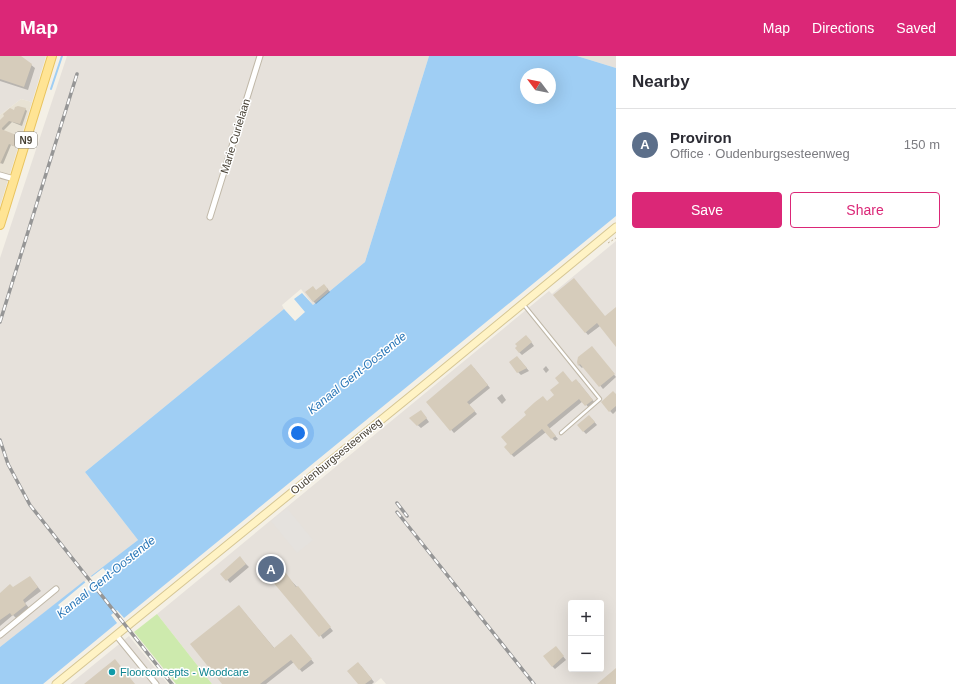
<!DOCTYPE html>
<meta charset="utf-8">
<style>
:root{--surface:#fff;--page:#f7f7f7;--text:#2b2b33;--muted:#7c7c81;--line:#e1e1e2;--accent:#db2777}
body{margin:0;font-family:Arial,sans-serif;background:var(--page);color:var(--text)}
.controls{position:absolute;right:12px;bottom:12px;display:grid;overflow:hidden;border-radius:4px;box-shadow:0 4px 16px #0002}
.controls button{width:36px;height:36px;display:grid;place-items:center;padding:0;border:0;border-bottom:1px solid var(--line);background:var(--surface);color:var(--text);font:20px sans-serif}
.compass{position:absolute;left:520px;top:12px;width:36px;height:36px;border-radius:50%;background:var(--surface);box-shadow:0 4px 16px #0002;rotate:302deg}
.you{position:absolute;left:298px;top:377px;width:14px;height:14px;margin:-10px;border:3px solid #fff;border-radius:50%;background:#1a73e8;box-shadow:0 0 0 6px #1a73e833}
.badge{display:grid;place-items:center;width:26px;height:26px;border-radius:50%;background:var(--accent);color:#fff;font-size:13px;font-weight:700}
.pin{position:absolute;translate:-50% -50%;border:2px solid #fff;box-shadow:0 1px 4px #0006}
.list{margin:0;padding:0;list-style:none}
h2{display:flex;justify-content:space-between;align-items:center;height:52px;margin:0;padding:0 16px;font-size:17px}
h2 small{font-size:13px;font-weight:400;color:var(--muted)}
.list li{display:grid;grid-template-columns:26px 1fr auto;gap:12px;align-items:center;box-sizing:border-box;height:72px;padding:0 16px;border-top:1px solid var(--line)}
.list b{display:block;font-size:15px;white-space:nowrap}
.list p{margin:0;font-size:13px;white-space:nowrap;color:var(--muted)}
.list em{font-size:13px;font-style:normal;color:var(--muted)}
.actions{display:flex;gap:8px;padding:12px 16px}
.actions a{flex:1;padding:9px 0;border:1px solid var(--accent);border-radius:4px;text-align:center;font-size:14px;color:var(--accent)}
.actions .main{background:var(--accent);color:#fff}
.map{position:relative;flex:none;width:616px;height:628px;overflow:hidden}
header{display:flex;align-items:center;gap:24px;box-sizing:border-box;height:56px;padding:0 20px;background:var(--accent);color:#fff}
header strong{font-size:19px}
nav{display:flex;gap:22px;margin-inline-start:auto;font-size:14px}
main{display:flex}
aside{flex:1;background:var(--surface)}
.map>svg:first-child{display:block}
.residential{fill:#e8e2d4}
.industrial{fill:#e6e1db;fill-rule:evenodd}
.green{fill:#cdeaad}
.parking{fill:#e5e2de}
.water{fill:#9fcef4;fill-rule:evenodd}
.pier{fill:#f4f0e6}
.shadow{fill:#0003}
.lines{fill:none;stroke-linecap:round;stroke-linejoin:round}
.stream{stroke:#9fcef4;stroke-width:2}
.building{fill:#d6ccbb}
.lane-casing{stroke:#c0b8a8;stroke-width:4.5}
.street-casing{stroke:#c0b8a8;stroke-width:7}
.secondary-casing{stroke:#d6c694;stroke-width:9}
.primary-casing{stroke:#e9c45f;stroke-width:10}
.path{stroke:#c2b599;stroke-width:1;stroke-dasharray:2 2;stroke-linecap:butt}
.lane{stroke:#fff;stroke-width:2.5}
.street{stroke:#fff;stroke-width:5}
.secondary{stroke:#fff3c5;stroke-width:7}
.primary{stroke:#ffe494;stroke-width:8}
.rail-casing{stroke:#969696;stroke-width:3.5}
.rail{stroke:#fff;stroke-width:2;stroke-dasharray:6;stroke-linecap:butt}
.culture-dot{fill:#0f9aa8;stroke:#fff;stroke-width:1.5}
.labels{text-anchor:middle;stroke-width:3;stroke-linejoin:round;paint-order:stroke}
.shield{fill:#fff;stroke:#7e7a72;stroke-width:1}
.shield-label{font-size:10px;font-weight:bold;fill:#474135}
.street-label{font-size:11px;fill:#474135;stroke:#fff}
.culture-label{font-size:11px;fill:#0d838f;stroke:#fff;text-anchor:start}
.water-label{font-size:12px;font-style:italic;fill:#2977b8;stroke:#fff}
</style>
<header>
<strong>Map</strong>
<nav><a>Map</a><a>Directions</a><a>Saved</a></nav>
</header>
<main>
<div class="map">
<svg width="616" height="628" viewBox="0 0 616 628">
<rect width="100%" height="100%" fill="#f4f0e6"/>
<!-- residential -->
<path class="residential" d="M21 43 32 46 0 150V59Z"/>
<!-- industrial -->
<path class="industrial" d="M0 0H46L32 46 21 43 0 59Z
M67 0H429L365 206 313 249 301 233 282 249 284 253 85 416 138 484 0 591V202Z
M577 0H616V12Z
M616 185V628H386L381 622 374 628H212L157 558 549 235 552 238ZM571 547H601V613H571Z
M129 580 168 628H70Z"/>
<!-- green -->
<path class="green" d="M157 558 212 628H176L134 576Z"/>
<!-- parking -->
<path class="parking" d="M287 452 313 484 297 497 271 465Z"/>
<!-- water -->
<path class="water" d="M429 0H577L616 12V160L124 562 117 554 111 559 117 567 43 628H0V591L84 525 91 532 97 527 91 520 138 484 85 416 284 253 295 265 305 256 294 243 302 237 313 249 365 206ZM526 18H550V42H526Z"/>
<!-- pier -->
<path class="pier" d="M103 512 108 518 64 555 58 549 87 525 91 530 95 527 90 522Z"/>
<!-- shadow -->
<path class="shadow" d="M0 0H20L35 12 28 34 0 25Z
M25 53 27 55 22 70 12 66 3 75 20 83 18 92 11 89 4 106 3 108 0 107V75L2 73 0 71V66L15 55Z
M327 232 330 236 316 248 313 245 316 235Z
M555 239 605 262 616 253V289L600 270 588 279Z
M529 283 534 290 522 299 519 296Z
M594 295 616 321 603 333 584 310 582 312 579 309V302Z
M520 304 529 315 521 319 518 316Z
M546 310 549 314 546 317 543 313Z
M474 312 490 332 469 349 477 358 454 377 427 346Z
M572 327H579L595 347 589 352 583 345 549 373 558 383 555 385 546 376 514 401 511 398 547 346Z
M502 338 506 344 502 348 497 342Z
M616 339V355L613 358 610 355Z
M424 359 429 366 421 372 411 363Z
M592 363 597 369 586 378 578 369Z
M242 504 249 511 230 527 222 518Z
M278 511 300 534 333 575 323 583Z
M33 525 41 535 25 547 29 552 16 562 13 559 0 570V538Z
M239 550 275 593 294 582 314 607 302 616 294 606 266 628H224Z
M558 594 566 604 555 613 552 610Z
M361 610 374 626 372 628H359Z"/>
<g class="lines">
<!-- stream -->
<path class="stream" d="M51 33 62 0"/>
</g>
<!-- building -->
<path class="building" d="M0 0H21L32 8 24 31 0 23Z
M18 50 26 52 20 68 9 65 1 73 19 80 16 91 9 88 0 108V64L4 60 3 58 10 52 14 54 15 51Z
M574 222 605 260 616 251V291L597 267 585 277 553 239Z
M324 228 328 233 313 246 305 236 313 230 316 234Z
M526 279 532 286 519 297 515 292 517 290 515 288Z
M592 290 615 318 599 331 580 308 578 310 577 306 578 301Z
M517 300 527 312 517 317 509 306Z
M471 308 488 329 467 346 475 355 450 375 426 346Z
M563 315 572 326 576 323 593 344 585 350 579 343 547 369 556 380 551 383 542 373 511 399 504 391 507 388 501 381 526 359 524 356 535 346 543 340 547 345 554 339 550 334 559 327 555 322Z
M613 335 616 338V350L609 356 601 346Z
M421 354 427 362 417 370 409 362Z
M589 359 595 366 583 376 577 369Z
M240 500 246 508 226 525 220 518Z
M273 504 278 510H281L296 531 298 530 331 571 319 581 262 513Z
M30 520 38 531 23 544 26 549 12 560 10 557 0 564V537L10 528 13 531Z
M239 549 274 592 291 578 312 603 299 614 291 604 260 628H222L190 588Z
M556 590 564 600 552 611 543 600Z
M115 603 135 628H84Z
M358 606 372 623 365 628H358L347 615Z
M616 612V628H597Z"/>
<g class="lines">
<!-- lane casing -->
<g class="lane-casing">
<path id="lane" d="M524 249 600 343 561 377"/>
</g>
<!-- street casing -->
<g class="street-casing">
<path id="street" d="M0 119 14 123
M210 161 260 0
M0 579 56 533
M116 579 156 628"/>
</g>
<!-- secondary casing -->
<g class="secondary-casing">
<path id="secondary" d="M56 628 424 329 616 171"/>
</g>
<!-- primary casing -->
<g class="primary-casing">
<path id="primary" d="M0 169 52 0"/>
</g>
<!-- path -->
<path class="path" d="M608 187 616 182"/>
<!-- lane -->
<use href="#lane" class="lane"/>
<!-- street -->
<use href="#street" class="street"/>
<!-- secondary -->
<use href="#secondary" class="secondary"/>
<!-- primary -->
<use href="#primary" class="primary"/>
<!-- rail casing -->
<g class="rail-casing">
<path id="rail" d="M0 266 77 18
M0 384 8 408 30 449 172 628
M397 447 407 460
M397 456 534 628"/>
</g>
<!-- rail -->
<use href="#rail" class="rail"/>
</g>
<!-- markers -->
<circle class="culture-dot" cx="112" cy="616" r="4"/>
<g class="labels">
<!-- shield labels -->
<rect class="shield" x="15" y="76" width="22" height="16" rx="3"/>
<g class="shield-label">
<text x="26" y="88">N9</text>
</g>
<!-- street labels -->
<g class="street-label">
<text transform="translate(235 80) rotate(-73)" y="4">Marie Curielaan</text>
<text transform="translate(336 400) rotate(-39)" y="4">Oudenburgsesteenweg</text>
</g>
<!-- culture labels -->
<g class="culture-label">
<text x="120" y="620">Floorconcepts - Woodcare</text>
</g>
<!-- water labels -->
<g class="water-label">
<text transform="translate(357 317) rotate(-39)" y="4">Kanaal Gent-Oostende</text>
<text transform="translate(106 521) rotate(-39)" y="4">Kanaal Gent-Oostende</text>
</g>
</g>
</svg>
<div class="controls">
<button>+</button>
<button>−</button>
</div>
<svg class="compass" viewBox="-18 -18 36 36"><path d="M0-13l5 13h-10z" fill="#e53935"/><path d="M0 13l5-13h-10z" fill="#7c7c81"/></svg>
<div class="you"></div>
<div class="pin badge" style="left:271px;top:513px;background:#5c6f8a">A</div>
</div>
<aside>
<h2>Nearby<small></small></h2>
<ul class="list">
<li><span class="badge" style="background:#5c6f8a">A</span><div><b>Proviron</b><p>Office · Oudenburgsesteenweg</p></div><em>150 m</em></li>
</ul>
<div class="actions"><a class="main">Save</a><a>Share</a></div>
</aside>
</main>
